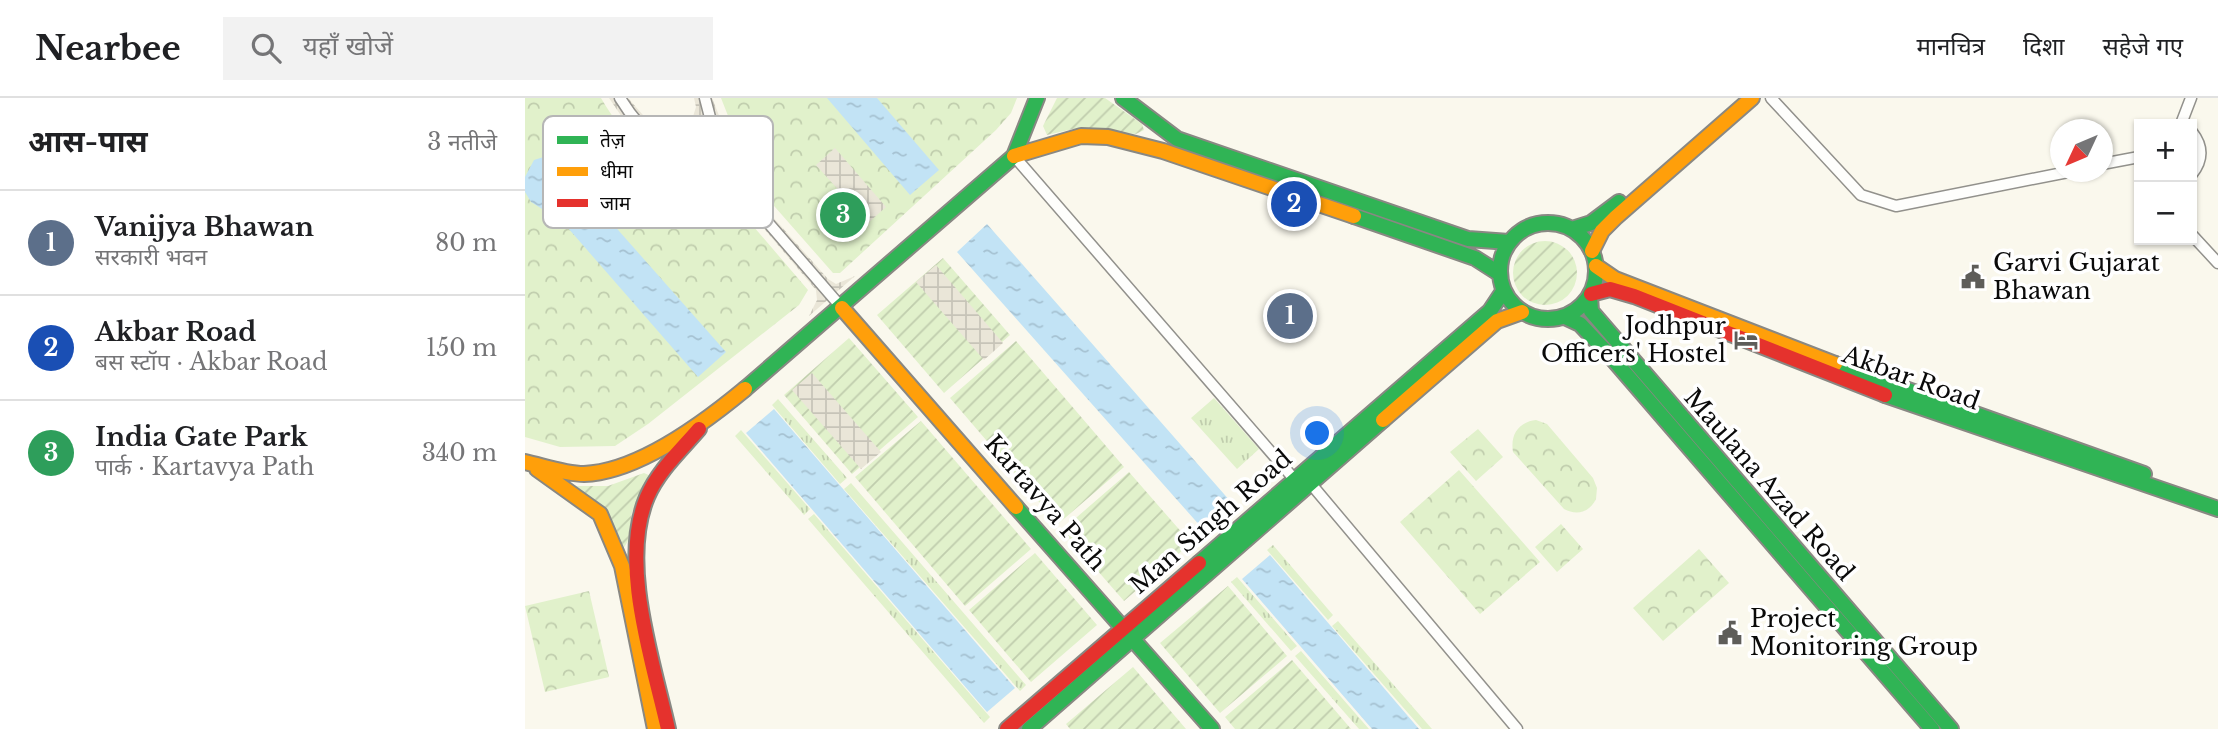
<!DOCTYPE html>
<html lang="hi">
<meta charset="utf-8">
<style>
:root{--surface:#fff;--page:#f2f2f2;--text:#202124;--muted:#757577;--line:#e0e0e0;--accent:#b45309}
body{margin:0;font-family:"Libre Baskerville","Noto Sans Devanagari",serif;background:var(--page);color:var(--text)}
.controls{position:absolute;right:21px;top:21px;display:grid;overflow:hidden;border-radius:0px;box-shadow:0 2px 5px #0004}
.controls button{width:63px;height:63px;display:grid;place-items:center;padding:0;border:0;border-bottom:2px solid var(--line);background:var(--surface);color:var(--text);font:35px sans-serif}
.compass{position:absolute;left:1525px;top:21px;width:63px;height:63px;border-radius:50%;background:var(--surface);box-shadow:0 2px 5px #0004;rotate:226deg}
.you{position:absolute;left:793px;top:336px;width:24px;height:24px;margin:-18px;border:5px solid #fff;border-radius:50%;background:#1a73e8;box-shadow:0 0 0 10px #1a73e833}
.badge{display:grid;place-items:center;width:46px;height:46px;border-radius:50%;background:var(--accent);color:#fff;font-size:23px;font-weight:700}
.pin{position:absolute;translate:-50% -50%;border:4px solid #fff;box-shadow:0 2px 7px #0006}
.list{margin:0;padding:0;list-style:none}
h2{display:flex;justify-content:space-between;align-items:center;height:91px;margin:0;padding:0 28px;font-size:30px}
h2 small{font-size:23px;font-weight:400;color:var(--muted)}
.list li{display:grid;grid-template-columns:46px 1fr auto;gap:21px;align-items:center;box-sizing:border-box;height:105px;padding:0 28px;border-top:2px solid var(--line)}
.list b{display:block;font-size:26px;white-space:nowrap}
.list p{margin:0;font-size:23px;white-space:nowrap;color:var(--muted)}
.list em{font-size:23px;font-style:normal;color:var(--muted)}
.icon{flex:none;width:38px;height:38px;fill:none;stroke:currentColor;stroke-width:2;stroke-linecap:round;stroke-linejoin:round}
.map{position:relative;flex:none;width:1693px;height:631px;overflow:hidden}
header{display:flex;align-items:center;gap:42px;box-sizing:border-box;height:98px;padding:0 35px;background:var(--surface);border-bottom:2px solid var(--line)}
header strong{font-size:33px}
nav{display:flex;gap:38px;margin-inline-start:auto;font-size:24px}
.search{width:490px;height:63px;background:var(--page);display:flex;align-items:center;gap:18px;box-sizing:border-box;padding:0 24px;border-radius:0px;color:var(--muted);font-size:26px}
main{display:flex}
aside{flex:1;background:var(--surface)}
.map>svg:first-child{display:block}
.grass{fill:url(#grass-tufts)}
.park{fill:url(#park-crowns)}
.garden{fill:url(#garden-furrows)}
.plaza{fill:url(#plaza-grid)}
.water{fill:url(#water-ripples)}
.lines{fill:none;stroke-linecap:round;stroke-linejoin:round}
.street-casing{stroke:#92918c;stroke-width:13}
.fast-casing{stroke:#898883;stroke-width:18}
.slow-casing{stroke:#898883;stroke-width:18}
.jam-casing{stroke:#898883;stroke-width:18}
.street{stroke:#fefefc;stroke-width:10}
.fast{stroke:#30b455;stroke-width:14}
.slow{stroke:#ff9f0a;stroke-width:14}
.jam{stroke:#e5322d;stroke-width:14}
.labels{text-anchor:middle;stroke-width:7;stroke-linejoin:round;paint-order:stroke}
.poi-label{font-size:24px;fill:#0a0a0a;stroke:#fff;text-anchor:start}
.street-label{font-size:24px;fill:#0a0a0a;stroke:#fff}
.key{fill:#fff;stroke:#b6b6b6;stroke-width:2}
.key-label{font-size:19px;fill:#0a0a0a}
</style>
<header>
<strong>Nearbee</strong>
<div class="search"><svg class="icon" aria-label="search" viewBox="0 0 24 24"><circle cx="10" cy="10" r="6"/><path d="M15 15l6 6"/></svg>यहाँ खोजें</div>
<nav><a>मानचित्र</a><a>दिशा</a><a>सहेजे गए</a></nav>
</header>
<main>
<aside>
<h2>आस-पास<small>3 नतीजे</small></h2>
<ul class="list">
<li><span class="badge" style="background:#5c6f8a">1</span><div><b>Vanijya Bhawan</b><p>सरकारी भवन</p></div><em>80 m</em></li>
<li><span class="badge" style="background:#1a4fb4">2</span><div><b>Akbar Road</b><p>बस स्टॉप · Akbar Road</p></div><em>150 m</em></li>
<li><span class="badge" style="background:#2e9e5b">3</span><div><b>India Gate Park</b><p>पार्क · Kartavya Path</p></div><em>340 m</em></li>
</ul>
</aside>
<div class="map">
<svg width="1693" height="631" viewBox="0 0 1693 631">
<defs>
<pattern id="grass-tufts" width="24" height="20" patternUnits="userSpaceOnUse" patternTransform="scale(1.75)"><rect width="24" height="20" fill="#e1f1cb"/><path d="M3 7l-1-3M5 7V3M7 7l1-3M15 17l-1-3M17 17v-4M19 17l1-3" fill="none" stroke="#c0cdad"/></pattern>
<pattern id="park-crowns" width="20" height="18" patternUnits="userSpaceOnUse" patternTransform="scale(1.75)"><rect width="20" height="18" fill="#e1f1cb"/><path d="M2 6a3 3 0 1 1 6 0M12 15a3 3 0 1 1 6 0" fill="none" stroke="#c0cdad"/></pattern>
<pattern id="garden-furrows" width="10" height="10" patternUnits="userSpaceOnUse" patternTransform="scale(1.75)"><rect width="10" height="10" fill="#e1f1cb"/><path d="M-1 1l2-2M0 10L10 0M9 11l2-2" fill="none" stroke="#c0cdad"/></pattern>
<pattern id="plaza-grid" width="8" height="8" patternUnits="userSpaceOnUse" patternTransform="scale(1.75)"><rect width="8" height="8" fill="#eae6d8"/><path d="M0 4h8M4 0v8" fill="none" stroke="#c7c4b8"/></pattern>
<pattern id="water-ripples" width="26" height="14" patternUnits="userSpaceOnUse" patternTransform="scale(1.75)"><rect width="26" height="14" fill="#c2e3f5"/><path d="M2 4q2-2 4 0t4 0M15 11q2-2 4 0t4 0" fill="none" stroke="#a5c1d1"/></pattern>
</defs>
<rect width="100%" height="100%" fill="#faf8ed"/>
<!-- grass -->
<path class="grass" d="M689 300 734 351 712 371 666 320Z
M253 301 322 380 315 386 247 307Z
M216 332 285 411 279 417 210 338Z
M326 385 501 587 495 593 319 391Z
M289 416 465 619 459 625 283 421Z
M748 447 808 517 803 522 742 452Z
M712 479 772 548 766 553 706 484Z
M813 523 907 631H897L807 528Z
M776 553 844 631H834L770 558Z"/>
<!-- park -->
<path class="park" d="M0 0H76C93 29 118 61 150 74 163 79 174 74 187 80L283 192 274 207 123 326 90 348 35 349 0 339Z
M196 0H492L486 15 471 32 315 175H308L207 60 209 33Z
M1011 322 1022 326 1068 380 1072 390 1071 401C1065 414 1052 418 1039 411L988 354C985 336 994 324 1011 322Z
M953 331 978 359 951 383 925 354Z
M934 372 1015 464 955 516 875 424Z
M1036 426 1058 451 1032 474 1010 449Z
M1174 451 1204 485 1138 543 1108 510Z
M64 493 84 579 20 594 0 508Z"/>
<!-- garden -->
<path class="garden" d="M532 0H580L617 26 619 32 611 36 548 31 522 37 518 28Z
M988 175a32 32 0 1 1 64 0a32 32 0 1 1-64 0Z
M418 160 485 237 419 295 352 217Z
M324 240 393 319 327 376 259 297Z
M491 243 599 369 533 426 425 300Z
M396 323 506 451 440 508 330 379Z
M604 374 666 445 599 503 537 432Z
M119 375 126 378 107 414 103 443 98 451 86 420 72 404 47 388H83Z
M510 455 572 527 506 584 444 512Z
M703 488 762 558 695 615 635 545Z
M767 562 826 631H710L700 619Z
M608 569 661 631H545L541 626Z"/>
<!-- plaza -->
<path class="plaza" d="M84 0H103L132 33 144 37 158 33 166 25 171 9 169 0H187L201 35 200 65 303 181 311 186 330 178 284 218 292 202 291 192 208 94 188 73 147 65 130 53 99 22Z
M310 50 361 109 343 125 291 67Z
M411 167 478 245 459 262 391 184Z
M287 275 356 354 336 371 267 292Z"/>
<!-- water -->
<path class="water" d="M302 0H352L414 72 385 97Z
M88 28 93 34 55 68 59 88 56 90 201 254 173 279 29 114 25 116 6 104 0 94V79L9 62 31 55 47 63Z
M462 126 706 404 677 430 432 154Z
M249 311 490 590 462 614 221 335Z
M745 457 894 631H847L717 481Z"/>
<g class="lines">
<!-- street casing -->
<g class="street-casing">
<path id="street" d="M95 0C114 31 142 61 181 53L187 27 180 0
M1246 0 1336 97 1371 108 1543 74
M1656 26 1666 0
M1667 34C1678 48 1678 62 1667 76
M181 53 317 210
M489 58 770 382
M1577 66 1614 59
M1667 137 1693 165
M786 386 992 631"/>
</g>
<!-- fast casing -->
<g class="fast-casing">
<path id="fast" d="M598 0 652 41 943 141 984 144
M829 118 950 160 975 176
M975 173a48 48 0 1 1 96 0a48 48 0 1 1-96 0Z
M1047 131 1066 125 1094 104
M1065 199 1066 213 1426 631
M1040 219 1055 226 1087 260 1407 631
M1310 266 1619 376
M220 291 489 58 512 0
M1360 297 1693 411
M491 409 687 631
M674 465 965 213 979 192
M504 631 858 322"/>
</g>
<!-- slow casing -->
<g class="slow-casing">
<path id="slow" d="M489 58 556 38 583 39 638 53 829 118
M1067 153 1077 133 1091 119 1227 0
M1071 168 1090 181 1310 266
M317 210 491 409
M858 322 972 223 997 214
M0 364C18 368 40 376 59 376 113 374 179 325 220 291
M12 371 75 416 97 468 130 631"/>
</g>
<!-- jam casing -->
<g class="jam-casing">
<path id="jam" d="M1066 196 1085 191 1109 198 1360 297
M143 631C128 564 94 465 122 399 133 373 156 352 174 331
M482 631 674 465"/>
</g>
<!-- street -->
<use href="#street" class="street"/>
<!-- fast -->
<use href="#fast" class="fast"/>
<!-- slow -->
<use href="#slow" class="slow"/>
<!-- jam -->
<use href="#jam" class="jam"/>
</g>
<!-- icons -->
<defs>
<g id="civic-bare" transform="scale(1.89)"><path d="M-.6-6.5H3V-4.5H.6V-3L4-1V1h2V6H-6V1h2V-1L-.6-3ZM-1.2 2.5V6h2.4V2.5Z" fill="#5e5d59" stroke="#fff" stroke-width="2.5" paint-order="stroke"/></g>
<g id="hotel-bare" transform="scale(1.89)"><path d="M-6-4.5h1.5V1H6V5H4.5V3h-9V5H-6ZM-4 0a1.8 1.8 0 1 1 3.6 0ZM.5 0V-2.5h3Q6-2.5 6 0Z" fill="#5e5d59" stroke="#fff" stroke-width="2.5" paint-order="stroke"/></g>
</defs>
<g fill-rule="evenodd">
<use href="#civic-bare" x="1448" y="179"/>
<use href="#hotel-bare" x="1221" y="242"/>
<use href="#civic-bare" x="1205" y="535"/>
</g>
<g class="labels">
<!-- poi labels -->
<g class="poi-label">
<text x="1468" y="173">Garvi Gujarat<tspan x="1468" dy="28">Bhawan</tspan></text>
<text x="1201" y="236" text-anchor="end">Jodhpur<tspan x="1201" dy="28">Officers' Hostel</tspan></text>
<text x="1225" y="529">Project<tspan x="1225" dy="28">Monitoring Group</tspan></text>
</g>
<!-- street labels -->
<g class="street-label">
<text transform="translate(1386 280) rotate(20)" y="8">Akbar Road</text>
<text transform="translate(1244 387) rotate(49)" y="8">Maulana Azad Road</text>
<text transform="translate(520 405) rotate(49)" y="8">Kartavya Path</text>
<text transform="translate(686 424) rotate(-41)" y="8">Man Singh Road</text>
</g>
</g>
<!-- legend -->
<rect x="18" y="18" width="230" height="112" rx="10" class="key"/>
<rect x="32" y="38" width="31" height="8" fill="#30b455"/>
<rect x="32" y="69" width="31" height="9" fill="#ff9f0a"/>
<rect x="32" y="101" width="31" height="8" fill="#e5322d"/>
<g class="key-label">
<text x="75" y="49">तेज़</text>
<text x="75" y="80">धीमा</text>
<text x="75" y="112">जाम</text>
</g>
</svg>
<div class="controls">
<button>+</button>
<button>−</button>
</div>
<svg class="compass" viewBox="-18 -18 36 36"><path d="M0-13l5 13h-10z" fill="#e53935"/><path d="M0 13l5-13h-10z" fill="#757577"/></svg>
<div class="you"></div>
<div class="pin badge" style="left:765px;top:218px;background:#5c6f8a">1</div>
<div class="pin badge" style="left:769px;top:106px;background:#1a4fb4">2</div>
<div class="pin badge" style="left:318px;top:117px;background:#2e9e5b">3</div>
</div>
</main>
